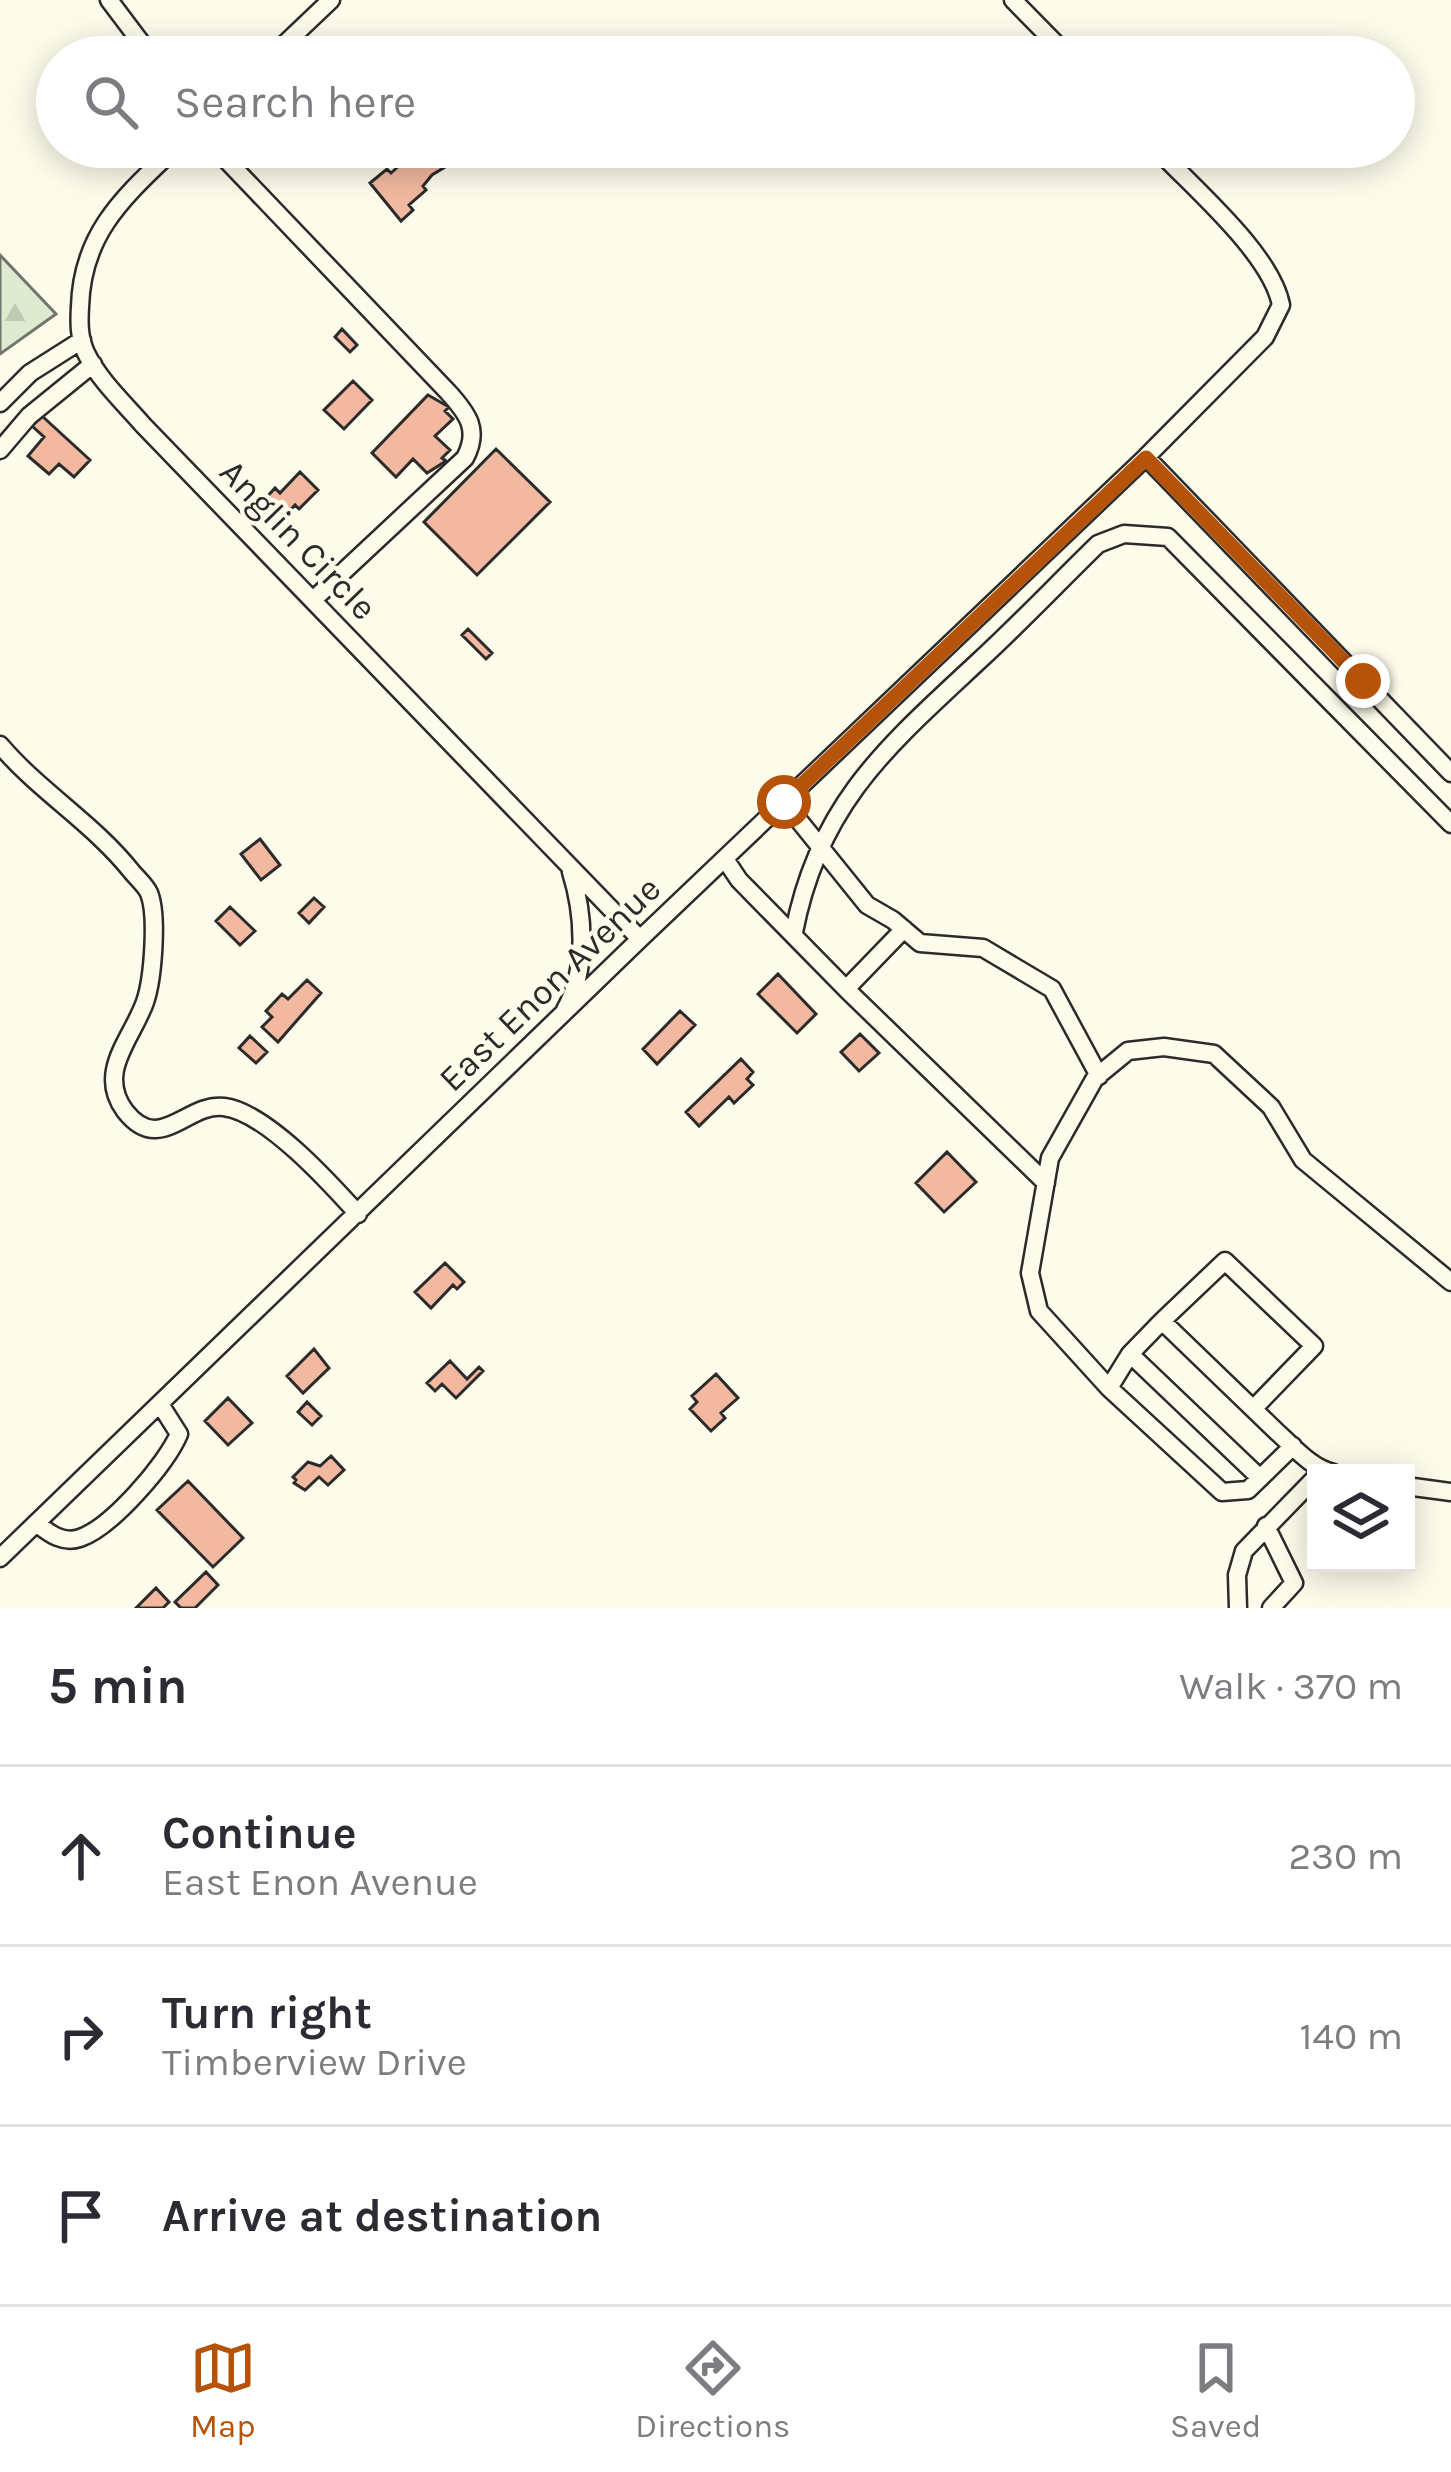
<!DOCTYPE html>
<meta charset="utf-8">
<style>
:root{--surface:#fff;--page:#f2f2f3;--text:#2b2b33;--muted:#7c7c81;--line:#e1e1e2;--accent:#b45309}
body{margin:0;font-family:Karla,sans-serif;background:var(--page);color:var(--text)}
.controls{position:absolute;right:36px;bottom:36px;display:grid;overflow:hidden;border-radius:0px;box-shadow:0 6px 30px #0003}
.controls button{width:108px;height:108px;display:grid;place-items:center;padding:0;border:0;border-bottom:3px solid var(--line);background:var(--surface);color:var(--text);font:60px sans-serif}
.stop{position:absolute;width:36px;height:36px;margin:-27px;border:9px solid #b45309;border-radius:50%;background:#fff}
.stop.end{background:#b45309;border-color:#fff;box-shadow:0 3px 12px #0008}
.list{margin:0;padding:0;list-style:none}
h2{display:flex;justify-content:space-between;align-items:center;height:156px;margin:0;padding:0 48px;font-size:51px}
h2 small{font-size:39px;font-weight:400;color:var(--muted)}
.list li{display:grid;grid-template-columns:78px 1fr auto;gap:36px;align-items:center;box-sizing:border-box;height:180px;padding:0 48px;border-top:3px solid var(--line)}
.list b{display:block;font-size:45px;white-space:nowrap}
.list p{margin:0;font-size:39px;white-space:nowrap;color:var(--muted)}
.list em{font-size:39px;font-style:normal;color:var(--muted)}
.icon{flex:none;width:66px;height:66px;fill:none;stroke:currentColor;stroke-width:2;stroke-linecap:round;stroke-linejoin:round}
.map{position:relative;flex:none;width:1451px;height:1608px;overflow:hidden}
.search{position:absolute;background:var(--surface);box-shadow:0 6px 30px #0003;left:36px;right:36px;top:36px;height:132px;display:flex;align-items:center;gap:30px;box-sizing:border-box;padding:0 42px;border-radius:66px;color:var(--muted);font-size:45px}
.sheet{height:696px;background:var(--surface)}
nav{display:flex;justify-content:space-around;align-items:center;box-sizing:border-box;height:168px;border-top:3px solid var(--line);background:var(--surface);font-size:33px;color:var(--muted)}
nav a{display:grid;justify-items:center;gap:6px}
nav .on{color:var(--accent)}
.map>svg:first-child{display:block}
.forest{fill:url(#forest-firs);stroke:#74746e;stroke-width:3}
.building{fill:#f2b8a0;stroke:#2b2b2b;stroke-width:3}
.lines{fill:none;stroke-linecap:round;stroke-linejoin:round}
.minor-casing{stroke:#2b2b2b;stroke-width:21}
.minor{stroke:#fdfbea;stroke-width:16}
.route{stroke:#b45309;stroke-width:15}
.labels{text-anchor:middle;stroke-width:9;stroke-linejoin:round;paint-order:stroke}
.street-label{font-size:36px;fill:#2b2b2b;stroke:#fdfbea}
</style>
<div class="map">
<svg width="1451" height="1608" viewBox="0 0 1451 1608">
<defs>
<pattern id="forest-firs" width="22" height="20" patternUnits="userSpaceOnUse" patternTransform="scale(3)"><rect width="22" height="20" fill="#deebd1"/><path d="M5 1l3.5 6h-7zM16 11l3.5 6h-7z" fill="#bfcab4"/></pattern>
</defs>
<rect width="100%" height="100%" fill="#fdfbea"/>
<!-- forest -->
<path class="forest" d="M0 255 56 314 0 354Z"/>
<!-- building -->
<path class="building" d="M432 147 446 162 445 167 432 175 423 186 426 190 409 205 413 210 401 221 370 183 387 169 391 173 412 154 415 158 424 148 428 151Z
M342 329 357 345 350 352 335 337Z
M353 381 372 400 344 429 324 410Z
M428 395 449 407 445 411 453 419 435 436 450 450 442 458 446 461 427 473 413 459 396 477 372 453Z
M42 416 90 460 74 477 59 464 49 474 28 456 44 437 32 426Z
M496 449 550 502 477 575 424 522Z
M300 472 318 490 299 509 295 505 285 516 266 498 275 488 280 493Z
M468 629 492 653 486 659 462 635Z
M260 839 280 865 261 880 241 854Z
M314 898 324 907 309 923 299 913Z
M230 907 255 931 240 945 216 921Z
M778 974 816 1014 797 1033 758 994Z
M307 980 321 993 278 1042 262 1027 272 1017 266 1011 282 994 288 999Z
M680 1011 695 1025 657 1064 643 1049Z
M860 1034 879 1053 859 1071 841 1052Z
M250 1036 267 1052 256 1063 239 1048Z
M741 1059 753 1072 747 1079 753 1085 734 1103 729 1097 699 1126 686 1112Z
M947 1152 976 1182 944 1212 916 1183Z
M445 1263 464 1282 457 1289 453 1285 431 1308 415 1292Z
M314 1349 329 1368 303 1393 287 1376Z
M450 1361 467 1379 479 1367 483 1371 456 1398 442 1384 435 1391 427 1383Z
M716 1374 738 1398 721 1413 725 1418 711 1431 690 1409 697 1402 692 1396Z
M228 1398 252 1423 228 1445 205 1421Z
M307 1402 321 1416 312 1425 298 1412Z
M331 1456 344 1470 328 1485 319 1477 305 1490 294 1483 296 1480 293 1477 308 1462 320 1466Z
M188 1481 243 1538 213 1567 157 1510Z
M206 1572 218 1585 195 1608H181L175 1602Z
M156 1588 169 1602 163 1608H136Z"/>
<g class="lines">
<!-- minor casing -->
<g class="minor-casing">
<path id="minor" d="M109 0 152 57
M1013 0 1069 57
M271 57 331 0
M176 147C125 196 82 232 80 307 79 323 79 338 86 353 99 380 124 403 143 425L640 939
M214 147 448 392C468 414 480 430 465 458L313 600
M0 403 30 373 82 340
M0 450 29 416 93 364
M1146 457 1451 773
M0 745C40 792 93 823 132 872 137 878 146 886 149 893 158 915 153 979 145 1002 132 1039 96 1072 125 1111 160 1156 187 1102 224 1107 266 1112 330 1183 358 1214
M784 802 867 905 893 920 920 943 983 948 1052 989 1099 1076
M725 859 739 880 846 989 904 929
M794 932C819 802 889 745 981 659 1021 622 1059 582 1098 544L1124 534 1168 537 1451 824
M846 989 1046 1183
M565 1010C588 969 584 914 571 872
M1162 1321 1225 1261 1314 1346 1253 1409
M1130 1354 1260 1478
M1109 1388 1039 1311 1030 1273 1050 1158 1095 1078 1128 1051 1164 1047 1214 1054 1271 1107 1303 1160 1451 1282
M1293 1446 1248 1490 1222 1492 1109 1388 1130 1354 1162 1321 1277 1432C1294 1447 1312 1469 1334 1473
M1406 1486 1451 1492
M36 1523C49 1533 62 1544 80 1538 112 1527 166 1464 179 1434L160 1404
M1266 1526 1294 1583 1271 1608
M0 1558 640 939 1146 457 1265 337 1281 305C1271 253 1192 187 1155 147
M1238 1608 1237 1575 1244 1551 1316 1477"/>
</g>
<!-- minor -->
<use href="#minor" class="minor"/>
</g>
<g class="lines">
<!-- route -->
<path class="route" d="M784 802 1146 458 1363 681"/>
</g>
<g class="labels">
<!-- street labels -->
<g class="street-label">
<text transform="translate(299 539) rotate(46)" y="13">Anglin Circle</text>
<text transform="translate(549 983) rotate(-44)" y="13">East Enon Avenue</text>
</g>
</g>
</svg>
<div class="controls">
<button><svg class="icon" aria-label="layers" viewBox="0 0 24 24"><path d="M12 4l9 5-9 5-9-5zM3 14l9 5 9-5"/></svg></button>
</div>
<div class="stop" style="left:784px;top:802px"></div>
<div class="stop end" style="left:1363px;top:681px"></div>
<div class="search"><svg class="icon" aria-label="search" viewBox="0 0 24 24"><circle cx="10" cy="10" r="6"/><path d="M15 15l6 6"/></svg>Search here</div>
</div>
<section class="sheet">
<h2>5 min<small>Walk · 370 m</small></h2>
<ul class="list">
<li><svg class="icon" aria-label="ahead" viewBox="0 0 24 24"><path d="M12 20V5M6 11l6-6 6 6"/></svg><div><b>Continue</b><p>East Enon Avenue</p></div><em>230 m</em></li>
<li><svg class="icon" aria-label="right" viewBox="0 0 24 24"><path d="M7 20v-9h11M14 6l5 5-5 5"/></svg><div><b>Turn right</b><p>Timberview Drive</p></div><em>140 m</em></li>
<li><svg class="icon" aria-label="arrive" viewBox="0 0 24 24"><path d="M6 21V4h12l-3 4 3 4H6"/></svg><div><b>Arrive at destination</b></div></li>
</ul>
</section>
<nav>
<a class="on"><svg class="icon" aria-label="map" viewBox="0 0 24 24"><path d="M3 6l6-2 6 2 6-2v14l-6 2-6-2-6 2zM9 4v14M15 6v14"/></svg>Map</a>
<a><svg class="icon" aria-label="directions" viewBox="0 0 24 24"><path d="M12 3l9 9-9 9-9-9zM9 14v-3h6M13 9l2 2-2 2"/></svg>Directions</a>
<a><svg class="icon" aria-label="saved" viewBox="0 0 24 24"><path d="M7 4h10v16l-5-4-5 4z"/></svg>Saved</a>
</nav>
